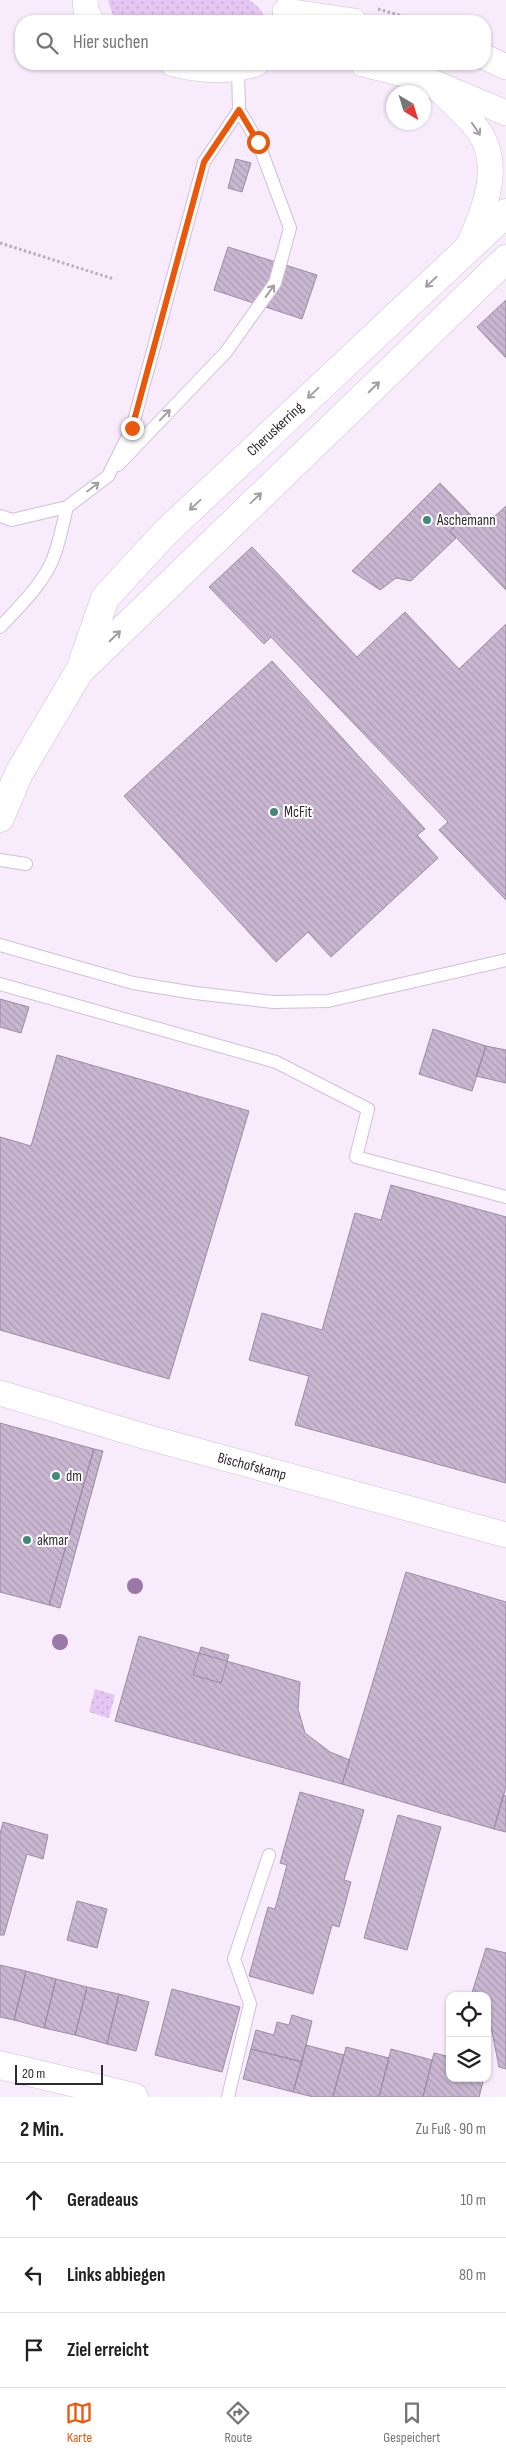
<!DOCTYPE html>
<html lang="de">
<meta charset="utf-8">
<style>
:root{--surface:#fff;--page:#f6f6f6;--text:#222;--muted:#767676;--line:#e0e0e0;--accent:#ea580c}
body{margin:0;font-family:"Sofia Sans Condensed",sans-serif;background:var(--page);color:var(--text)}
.controls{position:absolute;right:15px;bottom:15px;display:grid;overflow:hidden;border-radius:10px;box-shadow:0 1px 4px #0004}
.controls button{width:45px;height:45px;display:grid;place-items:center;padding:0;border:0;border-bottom:1px solid var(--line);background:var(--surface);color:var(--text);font:25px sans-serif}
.compass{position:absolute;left:386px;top:85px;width:45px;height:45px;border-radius:50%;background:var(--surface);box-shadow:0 1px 4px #0004;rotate:142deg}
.scale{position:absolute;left:15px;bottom:12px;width:88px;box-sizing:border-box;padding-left:5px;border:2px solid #312934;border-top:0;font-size:14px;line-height:18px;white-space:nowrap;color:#312934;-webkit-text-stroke:4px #fff;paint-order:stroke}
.stop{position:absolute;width:15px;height:15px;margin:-11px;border:4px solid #ea580c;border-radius:50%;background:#fff}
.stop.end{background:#ea580c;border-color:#fff;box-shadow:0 1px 5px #0008}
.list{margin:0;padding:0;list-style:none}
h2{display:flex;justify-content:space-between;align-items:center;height:65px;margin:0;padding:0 20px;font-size:21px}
h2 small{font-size:16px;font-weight:400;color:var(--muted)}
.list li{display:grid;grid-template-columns:32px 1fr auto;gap:15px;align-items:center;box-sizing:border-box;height:75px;padding:0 20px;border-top:1px solid var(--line)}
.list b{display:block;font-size:19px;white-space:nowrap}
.list em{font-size:16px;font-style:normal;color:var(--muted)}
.icon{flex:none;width:28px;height:28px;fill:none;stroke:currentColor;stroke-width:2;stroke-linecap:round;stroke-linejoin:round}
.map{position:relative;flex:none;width:506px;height:2097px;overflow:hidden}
.search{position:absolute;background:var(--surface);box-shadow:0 1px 4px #0004;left:15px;right:15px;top:15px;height:55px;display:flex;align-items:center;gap:12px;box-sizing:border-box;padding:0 18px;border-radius:20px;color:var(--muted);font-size:19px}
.sheet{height:290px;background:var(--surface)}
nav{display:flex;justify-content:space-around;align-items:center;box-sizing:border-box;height:70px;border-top:1px solid var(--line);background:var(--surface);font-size:14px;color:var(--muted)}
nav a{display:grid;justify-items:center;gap:2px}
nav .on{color:var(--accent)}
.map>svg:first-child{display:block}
.grass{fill:url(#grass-dots)}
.building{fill:url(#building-back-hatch);stroke:#9d8ba4}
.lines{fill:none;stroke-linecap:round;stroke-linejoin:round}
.service-casing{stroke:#d1bfd9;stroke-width:14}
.minor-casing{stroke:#d1bfd9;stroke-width:26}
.tertiary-casing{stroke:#d1bfd9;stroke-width:29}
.path{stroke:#b9aebd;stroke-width:3;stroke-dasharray:2.5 2.5;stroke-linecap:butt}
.service{stroke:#fff;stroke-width:12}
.minor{stroke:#fff;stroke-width:25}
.tertiary{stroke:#fff;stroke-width:28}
.tree{fill:#9a78a7}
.oneway{stroke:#a29fa4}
.route{stroke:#ea580c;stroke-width:6}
.poi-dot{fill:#43887e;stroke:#fff;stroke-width:2}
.labels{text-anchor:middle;stroke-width:4;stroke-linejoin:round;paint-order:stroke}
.street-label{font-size:15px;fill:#312934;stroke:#fff}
.poi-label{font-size:15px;fill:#312934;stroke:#fff;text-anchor:start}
</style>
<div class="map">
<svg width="506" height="2097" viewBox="0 0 506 2097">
<defs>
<pattern id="grass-dots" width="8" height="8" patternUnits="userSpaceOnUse" patternTransform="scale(1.25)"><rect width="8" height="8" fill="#e5c5f2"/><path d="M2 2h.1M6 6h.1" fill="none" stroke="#c5a9d0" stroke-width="1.8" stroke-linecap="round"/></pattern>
<pattern id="building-back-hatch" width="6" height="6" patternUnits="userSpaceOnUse" patternTransform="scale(1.25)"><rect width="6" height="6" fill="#c9b6d1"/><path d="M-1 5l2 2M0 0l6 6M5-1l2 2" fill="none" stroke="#ad9cb4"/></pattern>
</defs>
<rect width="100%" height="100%" fill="#f7ebfc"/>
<!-- grass -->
<path class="grass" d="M108 0H249C257 6 264 11 265 21H120L112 13Z
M95 1689 115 1695 109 1718 89 1712Z"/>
<!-- building -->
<path class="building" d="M236 159 251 163 242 192 228 188Z
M228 247 317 275 302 319 214 290Z
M506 300V358L477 327Z
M440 483 469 513 450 531 456 538 411 581 396 578 380 590 352 571Z
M506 506V590L450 531 469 513 483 527Z
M252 547 357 657 405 612 459 669 506 624V900L439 830 448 822 271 637 264 644 209 587Z
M272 661 425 829 417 835 438 858 331 957 308 932 276 962 124 796Z
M0 999 29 1007 21 1033 0 1027Z
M433 1029 486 1046 472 1091 419 1074Z
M486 1046 506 1050V1083L476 1076Z
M57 1055 249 1111 169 1379 0 1330V1137L31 1146Z
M391 1185 506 1217V1483L295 1425 309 1376 249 1360 262 1313 322 1330 355 1213 381 1220Z
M0 1423 94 1449 49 1605 0 1592Z
M94 1449 103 1451 60 1608 49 1605Z
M406 1572 506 1602V1787L494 1829 342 1784Z
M139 1636 300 1682 298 1709 305 1733 330 1752 350 1760 342 1784 115 1721Z
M201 1647 229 1655 221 1683 193 1675Z
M300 1792 364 1810 344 1880 351 1882 339 1927 332 1925 313 1994 249 1976 268 1907 275 1909 287 1865 280 1863Z
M503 1795 506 1796V1832L494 1829Z
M398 1815 441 1827 407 1950 364 1938Z
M3 1822 48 1835 43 1859 27 1854 4 1935H0V1834Z
M77 1901 107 1909 97 1948 67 1940Z
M486 1948 506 1953V2069L499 2067 490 2022 487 2021V1996H471Z
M0 1965 26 1971 14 2020 0 2017Z
M26 1971 56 1979 44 2028 14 2020Z
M56 1979 87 1987 75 2035 44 2028Z
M87 1987 119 1994 107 2044 75 2035Z
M172 1989 240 2007 222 2072 155 2055Z
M119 1994 149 2002 136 2051 107 2044Z
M292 2015 312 2021 302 2062 251 2049 256 2030 274 2035 277 2022 289 2025Z
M306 2045 344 2055 333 2097H314L293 2092Z
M346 2047 389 2058 379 2097H333Z
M251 2049 302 2062 293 2092 243 2079Z
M391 2049 432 2060 423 2097H379Z
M434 2053 450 2057V2078H484L479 2097H423Z"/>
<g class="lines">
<!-- service casing -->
<g class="service-casing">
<path id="service" d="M118 465 226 352 275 283 290 228 258 142 239 110
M0 516 12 520 67 507 108 476 132 428 204 162 239 110 238 69
M0 627C19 607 45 582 54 556 60 540 63 523 67 507
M0 860 26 864
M0 945 133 983 195 993 273 1002 328 1001 506 960
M0 984 276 1062 368 1109 356 1157 506 1197
M228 2097 250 2004 234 1959 269 1855"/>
</g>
<!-- minor casing -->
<g class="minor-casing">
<path id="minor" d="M85 0 86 11 92 21
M285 11 354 21
M485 57 506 67
M173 64C200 71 229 72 256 64
M363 64 430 81 506 113
M430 81C445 96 461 110 474 125 506 162 484 210 467 249
M0 1393 143 1436 506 1535"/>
</g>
<!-- tertiary casing -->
<g class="tertiary-casing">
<path id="tertiary" d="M83 668 506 259
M0 818 19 773 80 670 105 598 165 533 506 213
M0 2065 134 2097"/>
</g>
<!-- path -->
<path class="path" d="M378 9 420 21
M0 243 114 279"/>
<!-- service -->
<use href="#service" class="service"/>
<!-- minor -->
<use href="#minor" class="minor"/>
<!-- tertiary -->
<use href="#tertiary" class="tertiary"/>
</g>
<!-- trees -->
<g class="tree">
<circle cx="135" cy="1586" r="8"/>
<circle cx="60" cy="1642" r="8"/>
</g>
<!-- one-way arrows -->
<defs><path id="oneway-shaft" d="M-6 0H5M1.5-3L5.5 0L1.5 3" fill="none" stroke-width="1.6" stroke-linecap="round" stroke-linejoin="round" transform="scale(1.25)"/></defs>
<g class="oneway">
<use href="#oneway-shaft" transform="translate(476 129) rotate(56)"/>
<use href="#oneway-shaft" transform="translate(431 282) rotate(137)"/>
<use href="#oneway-shaft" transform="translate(270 291) rotate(-54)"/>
<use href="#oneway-shaft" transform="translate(374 387) rotate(-44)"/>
<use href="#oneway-shaft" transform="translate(313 393) rotate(137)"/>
<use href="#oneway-shaft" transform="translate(165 415) rotate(-46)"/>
<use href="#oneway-shaft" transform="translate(93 487) rotate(-37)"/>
<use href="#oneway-shaft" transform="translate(256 498) rotate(-43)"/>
<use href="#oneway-shaft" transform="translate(195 505) rotate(137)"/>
<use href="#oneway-shaft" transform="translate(115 636) rotate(-44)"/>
</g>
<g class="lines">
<!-- route -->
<path class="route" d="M132 428 204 162 239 110 258 142"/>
</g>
<!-- markers -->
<g class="poi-dot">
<circle cx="427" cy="520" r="5"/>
<circle cx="274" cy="812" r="5"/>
<circle cx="56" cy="1476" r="5"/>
<circle cx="27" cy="1540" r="5"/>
</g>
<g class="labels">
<!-- street labels -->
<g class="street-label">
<text transform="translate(275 429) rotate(-43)" y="5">Cheruskerring</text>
<text transform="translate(252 1466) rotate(15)" y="5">Bischofskamp</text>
</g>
<!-- poi labels -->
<g class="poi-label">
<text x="437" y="525">Aschemann</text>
<text x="284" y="817">McFit</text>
<text x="66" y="1481">dm</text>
<text x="37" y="1545">akmar</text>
</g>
</g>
</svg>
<div class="controls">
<button><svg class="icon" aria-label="locate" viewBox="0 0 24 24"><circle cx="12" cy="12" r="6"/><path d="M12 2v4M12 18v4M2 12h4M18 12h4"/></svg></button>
<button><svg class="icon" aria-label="layers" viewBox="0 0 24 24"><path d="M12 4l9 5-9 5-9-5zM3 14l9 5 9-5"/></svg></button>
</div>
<svg class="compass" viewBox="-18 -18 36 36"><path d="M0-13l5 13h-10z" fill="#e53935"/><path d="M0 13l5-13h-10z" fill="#767676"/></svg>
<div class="scale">20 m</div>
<div class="stop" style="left:258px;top:142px"></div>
<div class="stop end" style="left:132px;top:428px"></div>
<div class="search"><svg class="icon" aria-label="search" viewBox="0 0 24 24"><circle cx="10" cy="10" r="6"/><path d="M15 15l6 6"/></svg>Hier suchen</div>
</div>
<section class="sheet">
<h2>2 Min.<small>Zu Fuß · 90 m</small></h2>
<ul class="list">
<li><svg class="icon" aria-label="ahead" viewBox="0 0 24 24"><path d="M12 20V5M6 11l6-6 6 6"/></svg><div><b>Geradeaus</b></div><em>10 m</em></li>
<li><svg class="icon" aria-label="left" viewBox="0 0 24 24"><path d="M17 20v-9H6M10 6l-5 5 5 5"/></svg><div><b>Links abbiegen</b></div><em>80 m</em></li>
<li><svg class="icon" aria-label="arrive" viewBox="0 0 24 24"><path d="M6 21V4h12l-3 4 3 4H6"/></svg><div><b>Ziel erreicht</b></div></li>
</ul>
</section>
<nav>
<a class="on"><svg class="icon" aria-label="map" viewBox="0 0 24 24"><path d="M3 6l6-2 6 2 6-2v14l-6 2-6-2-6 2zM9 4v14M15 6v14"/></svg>Karte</a>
<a><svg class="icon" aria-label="directions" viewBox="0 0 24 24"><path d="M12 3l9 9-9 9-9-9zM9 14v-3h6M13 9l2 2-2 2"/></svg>Route</a>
<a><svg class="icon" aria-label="saved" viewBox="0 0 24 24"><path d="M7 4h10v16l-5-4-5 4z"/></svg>Gespeichert</a>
</nav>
